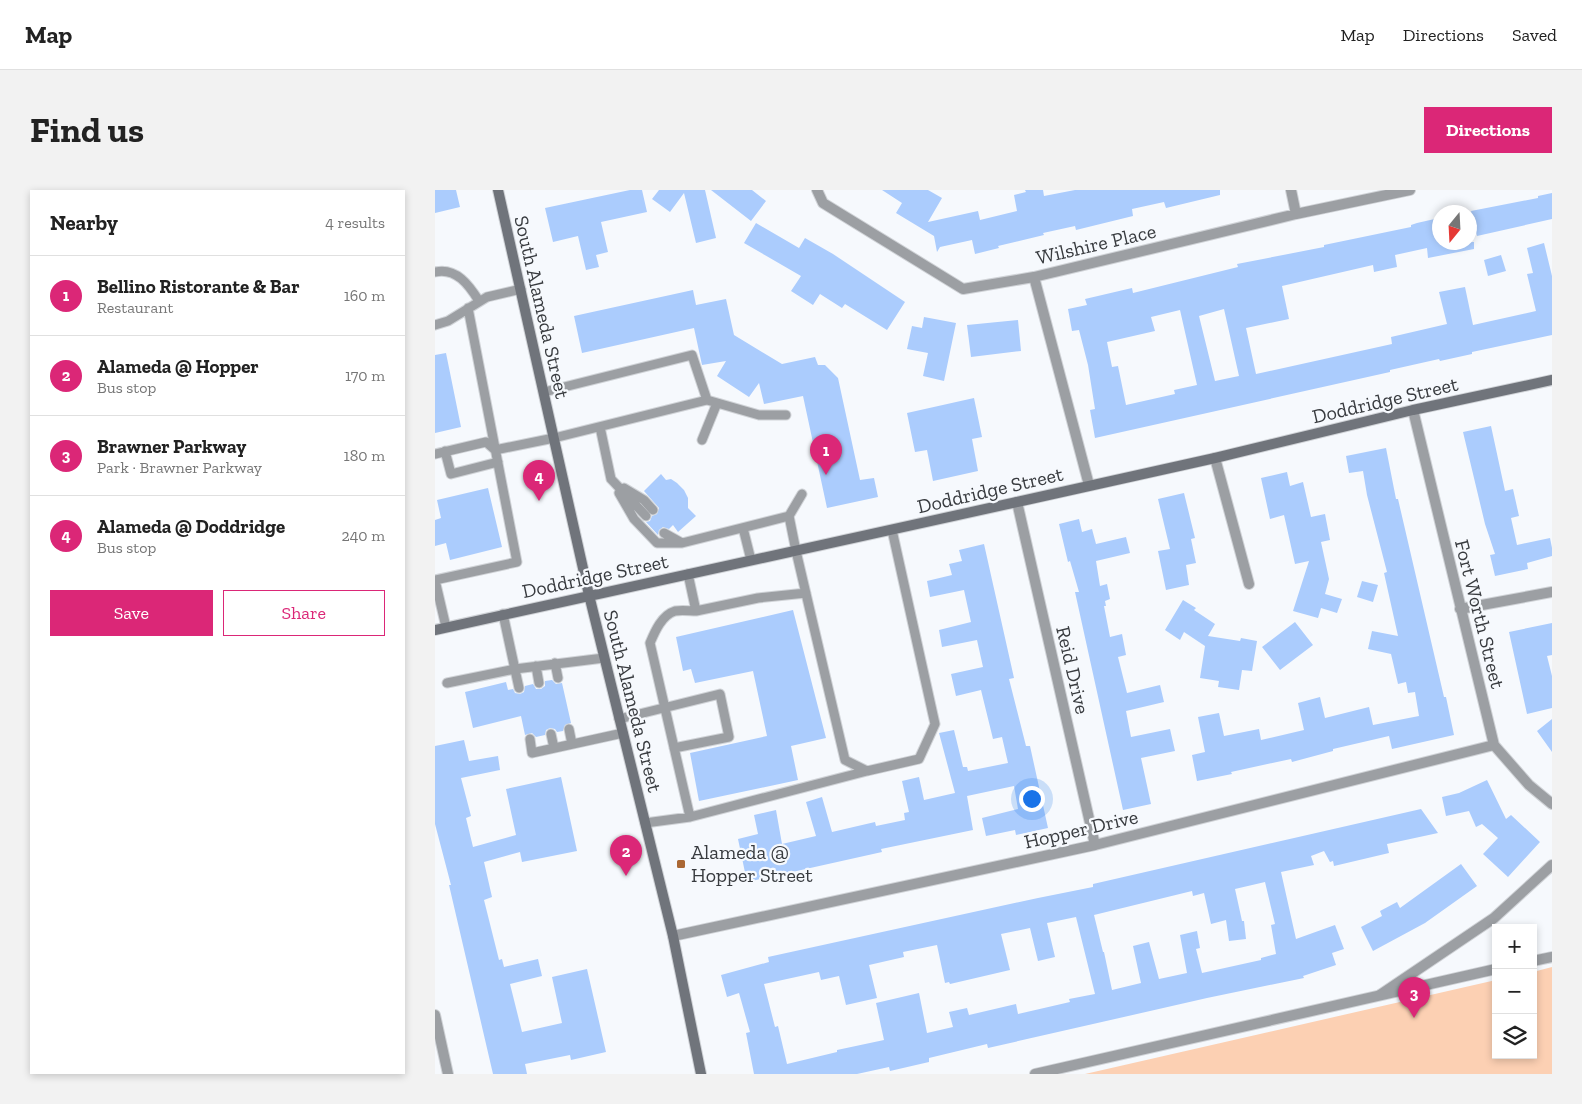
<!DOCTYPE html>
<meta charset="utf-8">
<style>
:root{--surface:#fff;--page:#f2f2f2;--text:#222;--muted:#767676;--line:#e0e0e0;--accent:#db2777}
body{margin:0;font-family:"Zilla Slab",serif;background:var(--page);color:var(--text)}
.controls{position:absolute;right:15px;bottom:15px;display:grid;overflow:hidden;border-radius:0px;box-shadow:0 2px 8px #0003}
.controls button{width:45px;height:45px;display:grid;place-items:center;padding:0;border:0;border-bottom:1px solid var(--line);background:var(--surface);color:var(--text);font:25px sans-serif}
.compass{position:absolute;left:997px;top:15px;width:45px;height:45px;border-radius:50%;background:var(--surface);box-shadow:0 2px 8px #0003;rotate:198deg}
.you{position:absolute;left:596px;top:608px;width:18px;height:18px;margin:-12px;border:4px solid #fff;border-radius:50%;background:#1a73e8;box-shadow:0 0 0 8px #1a73e833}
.badge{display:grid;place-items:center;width:32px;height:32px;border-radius:50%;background:var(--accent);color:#fff;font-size:16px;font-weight:700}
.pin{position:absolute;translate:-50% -41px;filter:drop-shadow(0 1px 2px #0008)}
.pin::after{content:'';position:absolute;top:26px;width:18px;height:15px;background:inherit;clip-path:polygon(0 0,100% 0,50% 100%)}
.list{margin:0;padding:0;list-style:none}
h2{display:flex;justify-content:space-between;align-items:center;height:65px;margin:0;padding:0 20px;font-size:21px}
h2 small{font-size:16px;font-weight:400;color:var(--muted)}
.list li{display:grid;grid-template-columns:32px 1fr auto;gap:15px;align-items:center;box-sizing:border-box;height:80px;padding:0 20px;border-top:1px solid var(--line)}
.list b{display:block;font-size:19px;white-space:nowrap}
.list p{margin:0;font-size:16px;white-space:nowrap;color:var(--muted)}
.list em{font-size:16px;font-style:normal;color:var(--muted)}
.actions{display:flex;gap:10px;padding:15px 20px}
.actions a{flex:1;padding:11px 0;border:1px solid var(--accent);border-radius:0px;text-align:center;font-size:18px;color:var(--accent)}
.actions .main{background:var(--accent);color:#fff}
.icon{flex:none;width:28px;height:28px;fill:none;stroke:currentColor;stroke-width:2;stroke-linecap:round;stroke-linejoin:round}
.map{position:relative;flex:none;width:1117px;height:884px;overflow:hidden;border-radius:0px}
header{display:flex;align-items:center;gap:30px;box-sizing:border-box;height:70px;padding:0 25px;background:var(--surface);border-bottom:1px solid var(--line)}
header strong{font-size:24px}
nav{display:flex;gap:28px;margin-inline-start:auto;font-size:18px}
.intro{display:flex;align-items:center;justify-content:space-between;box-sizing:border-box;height:120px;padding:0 30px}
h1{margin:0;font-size:35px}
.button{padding:12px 22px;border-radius:0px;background:var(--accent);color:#fff;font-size:18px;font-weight:700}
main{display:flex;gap:30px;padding:0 30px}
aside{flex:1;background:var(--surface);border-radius:0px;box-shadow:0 2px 8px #0003}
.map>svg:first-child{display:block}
.green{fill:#fcd0b3}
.building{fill:#abccfd;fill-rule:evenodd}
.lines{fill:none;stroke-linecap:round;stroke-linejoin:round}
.service-casing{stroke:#d0d3d7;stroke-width:11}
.minor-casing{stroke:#d0d3d7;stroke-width:12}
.tertiary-casing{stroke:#d0d3d7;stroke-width:12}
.secondary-casing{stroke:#d0d3d7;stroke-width:12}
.service{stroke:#9c9fa3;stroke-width:9}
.minor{stroke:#9c9fa3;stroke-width:10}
.tertiary{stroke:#9c9fa3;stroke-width:10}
.secondary{stroke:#70747b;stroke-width:10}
.poi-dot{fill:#aa6734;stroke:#f6f9fd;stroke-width:2}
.labels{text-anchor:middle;stroke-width:4.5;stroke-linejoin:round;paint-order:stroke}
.street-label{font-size:20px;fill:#383b3f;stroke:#f6f9fd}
.poi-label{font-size:20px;fill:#383b3f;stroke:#f6f9fd;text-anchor:start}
</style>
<header>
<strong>Map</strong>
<nav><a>Map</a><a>Directions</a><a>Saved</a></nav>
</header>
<div class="intro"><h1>Find us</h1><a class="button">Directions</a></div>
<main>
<aside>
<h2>Nearby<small>4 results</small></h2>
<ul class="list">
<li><span class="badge">1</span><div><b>Bellino Ristorante &amp; Bar</b><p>Restaurant</p></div><em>160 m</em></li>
<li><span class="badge">2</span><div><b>Alameda @ Hopper</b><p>Bus stop</p></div><em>170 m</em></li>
<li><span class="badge">3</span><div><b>Brawner Parkway</b><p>Park · Brawner Parkway</p></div><em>180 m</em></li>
<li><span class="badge">4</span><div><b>Alameda @ Doddridge</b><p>Bus stop</p></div><em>240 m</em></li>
</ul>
<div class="actions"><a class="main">Save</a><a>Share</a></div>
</aside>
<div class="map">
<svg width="1117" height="884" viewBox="0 0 1117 884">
<rect width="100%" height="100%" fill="#f6f9fd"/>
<!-- green -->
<path class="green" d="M1117 777V884H650L1061 790V865H1098V782Z"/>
<!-- building -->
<path class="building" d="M0 0H21L25 17 0 23Z
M195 0H207L212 22 166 32 173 62 161 65 164 77 151 80 143 46 118 52 110 18Z
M224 0H270L281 48 261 53 249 3 235 22 217 9Z
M276 0H317L331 11 316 31Z
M447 0H493L507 8 493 32 543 21 545 30 582 21 579 5 591 2 590 0H608L609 6 640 0H785V5L731 18 729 12 697 19 698 26 641 40 640 36 608 43 609 45 563 56 564 58 540 64 537 50 505 57 502 62 499 46 461 23 467 13Z
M1117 3V29L1042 46 1036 21 1103 8V6Z
M1004 28V52H1039V59L993 68 992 58 960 65 962 77 939 82 938 75 847 96 854 129 811 138 821 184 957 154 956 147 1012 134 1004 102 1030 97 1038 135 1101 121 1092 84 1098 83 1092 58 1109 53 1117 86V145L1037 162V164L1005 171 1004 169 955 180V182L660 248 655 220 660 219 653 175 644 140 637 141 633 119 652 115 650 109 697 98 698 103 803 77 802 74 889 57V55L976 37V35L982 33ZM789 119 804 186 780 191 764 126ZM745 120 762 195 739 200 740 204 691 215 683 176 677 177 672 152 720 141 716 127Z
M321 33 364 58 370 48 398 64 470 112 452 140 410 114 407 118 385 104 378 115 356 101 366 86 309 53Z
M1066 65 1071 81 1053 86 1049 70Z
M258 100 261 115 291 109 299 145 347 174 380 167 383 175H390L403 188 425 290 439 288 443 307 392 318 368 206 329 214 324 193 314 207 282 186 291 171 267 175 259 138 147 163 139 126Z
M489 127 521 133 509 191 488 186 493 163 472 159 477 136 487 138Z
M583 130 586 161 536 167 532 135Z
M11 163 26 237 0 243V165Z
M539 208 547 247 537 249 543 281 498 291 492 260 480 262 472 223Z
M1056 236 1070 301 1078 299 1084 326 1076 328 1082 355 1115 348 1117 358V366L1092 373 1093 379 1060 386 1055 365 1060 364 1050 334 1028 242Z
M951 258 961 309H963L1009 507H1011L1019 545 957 559 954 546 898 559V561L857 572 856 569 796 582 797 584 762 591 757 565 770 562 763 527 784 523 789 546 824 539 826 550 869 540 863 513 885 507 890 528 934 517 938 535 984 526 980 502 973 503 971 492 963 494 956 464 933 459 937 441 963 446 949 383 952 382 932 305 928 281 914 283 911 266Z
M852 282 855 296 868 292 876 327 890 324 895 350 886 352 894 389 890 404 907 409 902 423 886 418 883 428 858 421 874 371 860 374 849 325 835 329 826 288Z
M226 284 231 290 236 289 242 293 249 300 253 308V318L261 326 243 342 238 335 234 339 228 337 224 340 223 345 211 332 215 331 217 326 222 324 224 318 209 301Z
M53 298 67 357 15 370 11 353 0 356V330L6 328 2 310Z
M749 303 760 348 756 349 761 373 751 375 754 395 731 400 723 361 735 359 723 309Z
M644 329 647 342 657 339 661 354 691 347 695 363 661 371 665 396 672 394 675 409 670 411 671 416H669L675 447 687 444 691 465 683 467 692 503 725 495 729 512 691 521 696 547 735 539 740 561 706 568 716 614 688 620 640 402H644L635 371 633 372 624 334Z
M549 354 579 488 574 489 591 556H595L613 638 581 645 580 640 551 646 547 628 583 619 579 596 532 606 538 640 446 659 447 662 312 692 303 649 323 644 319 625 341 620 347 654 381 646 371 612 387 607 397 642 440 632 441 636 470 630 469 623 474 622 467 591 484 587 489 610 520 603 504 543 519 540 528 577H532L533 581 573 573 567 547 558 549 546 500 521 506 516 484 548 477 542 450 507 457 504 440 536 432 529 400 495 407 492 391 517 385 514 374 527 371 524 360Z
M927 391 943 395 938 412 922 407Z
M748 410 761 418 759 420 780 434 773 446 805 451 806 448 822 451 817 481 807 480 804 500 783 497 784 491 765 488 770 456 749 442 745 450 730 440Z
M358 420 391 548 356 556 363 590 264 611 255 563 332 546 318 481 260 493 256 479 248 481 241 447Z
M860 432 878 455 845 480 827 457Z
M1117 433V465L1112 466 1117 486V518L1092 524 1074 442Z
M117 490 121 494 127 493 136 533 130 535 128 541 122 542 120 539 115 538 111 540 110 545 101 547 97 543 90 545 86 526 38 538 30 502 71 492 73 500 78 499 80 503 85 504 89 502 90 496 98 494 101 499H106L110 496V491Z
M1117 529V562L1102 541Z
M29 550 34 571 63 566 65 580 26 588 36 626 31 628 38 657 81 645 71 599 126 587 142 661 87 672 85 662 49 672 57 707 49 710 64 770 67 769 69 777 103 769 107 786 75 794 87 842 127 833 117 787 152 779 171 862 136 870 135 865 90 874 92 884H58L14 695H16L0 634V556Z
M1052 590 1071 629 1076 625 1105 652 1073 687 1048 664 1063 648 1047 634 1041 637 1034 621 1011 626 1007 607 1024 603Z
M986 619 1003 643 952 654 954 663 899 676 898 671 895 672 889 661 876 666 879 675 846 682 861 749 900 735 909 759 897 763 901 775 868 786 869 788 772 808 553 858 552 854 494 868V872L455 881 454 877 422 884H319L311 843 315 842 304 803 292 807 286 785 334 772 333 767 603 708 658 697V694ZM830 692 840 734 836 735 841 764 826 768V770L767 783 761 759 765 758 762 741 745 745 752 783 724 789 714 752 698 756 706 793 677 800 669 762H668L659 725 757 701 758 706 769 703 776 734 791 730 794 751 811 749 809 731H807L800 699ZM641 727 660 804 634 809 635 812 583 824 581 814 534 825 532 818 514 822 518 837 492 843 484 803 441 813 449 850 402 860V862L352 874 343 836 340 837 329 794 384 782 386 790 404 786 411 815 442 808 434 775 469 767 468 762 502 755 510 793 514 792 515 794 575 780 566 744 595 738 603 771 620 767 612 733Z
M1026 674 1042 696 990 733 938 761 926 737 947 726 945 721 962 712 965 718Z"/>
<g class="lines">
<!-- service casing -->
<g class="service-casing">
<path id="service" d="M0 82C21 77 34 95 44 111
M0 135 13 131 52 107 86 99
M109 202 257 165 272 210 324 225H351
M165 237 176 289 211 326
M267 250 282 213
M10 261 16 284 63 272
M0 264 51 252 60 260 119 248 272 210
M189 298 209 310 218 320
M184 303 199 329 222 353H245
M367 304 354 326 361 361 410 570 432 581 484 569 500 534 457 340
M308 338 316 370
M229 343 247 353 354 326
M253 384 261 421 323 408 371 403
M0 390 82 372 33 118
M0 390 11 437
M68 424 84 498
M120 473 123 488
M101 476 104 493
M12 493 80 479 169 468
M184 529 285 504 294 547 239 558
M134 539 137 554
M116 544 119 558
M95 549 97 563 188 543
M255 627 215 453C220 441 227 425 240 421 247 420 255 421 261 421
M210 633 255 627 432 581"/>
</g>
<!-- minor casing -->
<g class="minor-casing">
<path id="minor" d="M382 0 388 13 528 99 599 87 861 24 975 0
M856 0 861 24
M599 87 654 295
M978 220 1059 555 1094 595 1117 614
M780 268 814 394
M582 312 660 655
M1025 419 1117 402
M238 746 660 655 1059 555
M945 805 1059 728 1117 675
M0 825 13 884"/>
</g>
<!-- tertiary casing -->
<g class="tertiary-casing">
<path id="tertiary" d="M1098 771 1117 767
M600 884 1061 779"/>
</g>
<!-- secondary casing -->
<g class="secondary-casing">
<path id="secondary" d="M63 0 154 405 238 746 266 884
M0 440 582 312 780 268 978 220 1117 190"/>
</g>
<!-- service -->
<use href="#service" class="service"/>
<!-- minor -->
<use href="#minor" class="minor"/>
<!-- tertiary -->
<use href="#tertiary" class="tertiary"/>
<!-- secondary -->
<use href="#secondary" class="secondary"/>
</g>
<!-- markers -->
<rect class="poi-dot" x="241" y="669" width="10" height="10" rx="2.5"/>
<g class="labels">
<!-- street labels -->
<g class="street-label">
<text transform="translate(661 54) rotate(-13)" y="7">Wilshire Place</text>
<text transform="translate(107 117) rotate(77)" y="7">South Alameda Street</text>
<text transform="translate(950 210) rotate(-13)" y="7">Doddridge Street</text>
<text transform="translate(555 300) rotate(-13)" y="7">Doddridge Street</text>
<text transform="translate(160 386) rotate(-12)" y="7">Doddridge Street</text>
<text transform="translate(1045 424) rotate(76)" y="7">Fort Worth Street</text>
<text transform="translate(638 480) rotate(77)" y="7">Reid Drive</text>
<text transform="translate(198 511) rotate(76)" y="7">South Alameda Street</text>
<text transform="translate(646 639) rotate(-13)" y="7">Hopper Drive</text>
</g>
<!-- poi labels -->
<g class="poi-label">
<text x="256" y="669">Alameda @<tspan x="256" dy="23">Hopper Street</tspan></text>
</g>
</g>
</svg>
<div class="controls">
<button>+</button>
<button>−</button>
<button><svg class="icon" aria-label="layers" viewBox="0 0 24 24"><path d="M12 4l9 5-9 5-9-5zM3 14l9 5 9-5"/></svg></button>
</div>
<svg class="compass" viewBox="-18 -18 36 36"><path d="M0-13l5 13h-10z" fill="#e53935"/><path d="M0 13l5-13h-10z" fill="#767676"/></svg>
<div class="you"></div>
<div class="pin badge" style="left:391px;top:285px">1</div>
<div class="pin badge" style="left:191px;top:686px">2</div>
<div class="pin badge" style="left:979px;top:828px">3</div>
<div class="pin badge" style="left:104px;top:311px">4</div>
</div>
</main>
